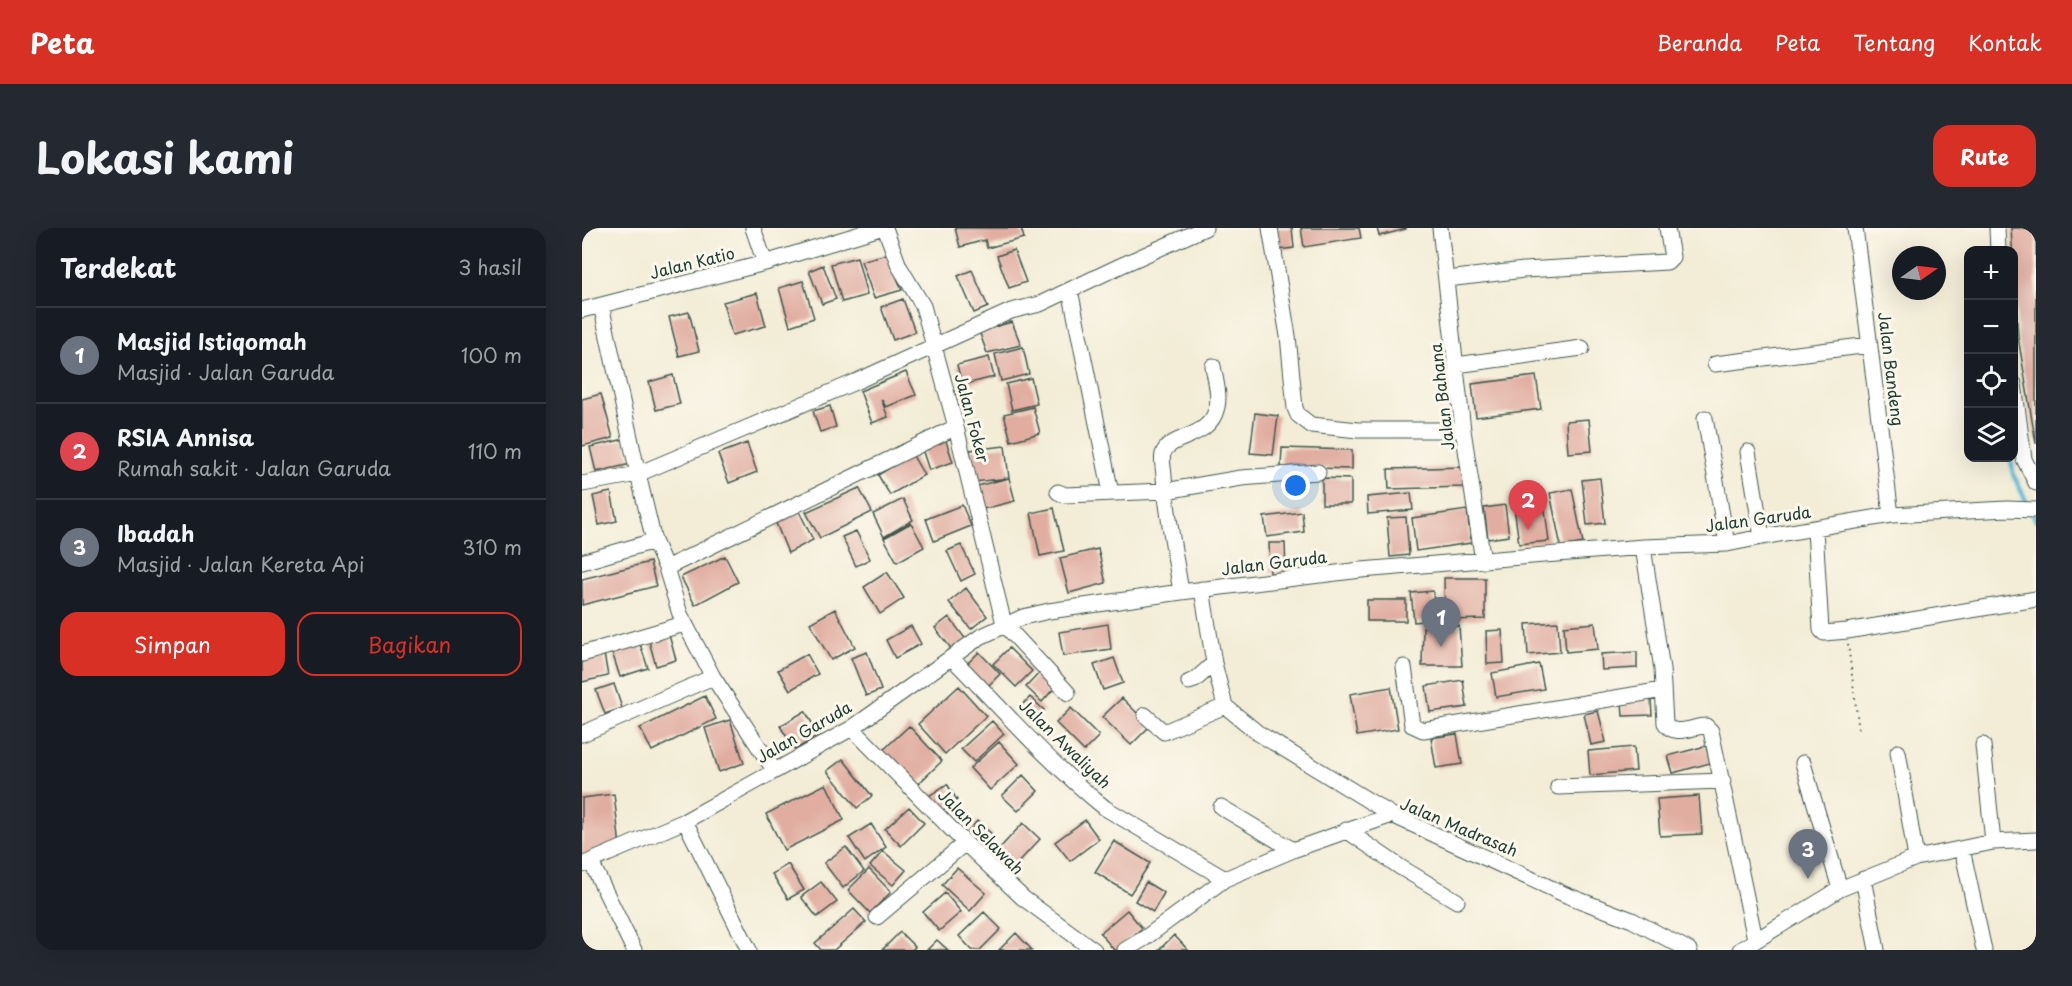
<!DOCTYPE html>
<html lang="id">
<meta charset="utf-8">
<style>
:root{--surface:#171b24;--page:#242831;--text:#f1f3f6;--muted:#9ea1a6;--line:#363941;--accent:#d93025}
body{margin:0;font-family:"Playpen Sans",sans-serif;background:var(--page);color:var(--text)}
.controls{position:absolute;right:18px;top:18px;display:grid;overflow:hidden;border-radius:12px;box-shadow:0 6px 24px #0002}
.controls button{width:54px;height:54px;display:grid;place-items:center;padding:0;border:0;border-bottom:2px solid var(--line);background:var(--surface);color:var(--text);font:30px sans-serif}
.compass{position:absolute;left:1310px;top:18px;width:54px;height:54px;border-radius:50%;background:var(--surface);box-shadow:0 6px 24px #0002;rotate:76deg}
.you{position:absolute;left:714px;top:258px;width:21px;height:21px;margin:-15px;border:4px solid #fff;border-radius:50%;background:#1a73e8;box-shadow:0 0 0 9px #1a73e833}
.badge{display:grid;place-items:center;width:39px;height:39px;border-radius:50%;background:var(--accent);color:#fff;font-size:20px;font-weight:700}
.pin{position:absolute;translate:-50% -50px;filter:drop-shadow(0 2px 3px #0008)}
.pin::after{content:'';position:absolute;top:32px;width:21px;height:18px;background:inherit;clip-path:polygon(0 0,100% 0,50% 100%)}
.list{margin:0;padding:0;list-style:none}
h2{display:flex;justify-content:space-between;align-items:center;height:78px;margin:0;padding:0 24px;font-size:26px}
h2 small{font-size:20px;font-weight:400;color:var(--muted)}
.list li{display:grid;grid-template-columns:39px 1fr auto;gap:18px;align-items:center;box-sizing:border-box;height:96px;padding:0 24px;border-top:2px solid var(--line)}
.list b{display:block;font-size:22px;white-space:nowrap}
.list p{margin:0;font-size:20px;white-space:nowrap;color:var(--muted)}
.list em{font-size:20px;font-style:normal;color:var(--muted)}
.actions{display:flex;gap:12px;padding:18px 24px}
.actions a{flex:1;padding:14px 0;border:2px solid var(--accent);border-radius:18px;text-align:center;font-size:21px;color:var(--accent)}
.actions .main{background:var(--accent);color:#fff}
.icon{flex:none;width:33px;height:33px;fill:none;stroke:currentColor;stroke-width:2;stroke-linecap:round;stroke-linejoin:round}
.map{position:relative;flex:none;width:1454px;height:722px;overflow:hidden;border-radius:18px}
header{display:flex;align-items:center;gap:36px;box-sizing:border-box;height:84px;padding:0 30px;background:var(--accent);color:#fff}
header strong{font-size:28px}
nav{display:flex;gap:33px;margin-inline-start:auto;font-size:21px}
.intro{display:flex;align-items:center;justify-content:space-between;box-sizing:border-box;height:144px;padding:0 36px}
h1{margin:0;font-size:42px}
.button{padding:15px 27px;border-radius:18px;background:var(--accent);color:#fff;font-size:21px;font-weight:700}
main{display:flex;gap:36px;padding:0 36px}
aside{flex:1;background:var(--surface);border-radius:18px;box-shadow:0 6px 24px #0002}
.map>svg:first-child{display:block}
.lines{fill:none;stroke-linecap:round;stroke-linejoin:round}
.stream{stroke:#5cbbdb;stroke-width:4.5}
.building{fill:#e1ada1}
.minor-casing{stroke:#3f574c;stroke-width:17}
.path{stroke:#3f574c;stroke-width:2;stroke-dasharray:1.5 4.5;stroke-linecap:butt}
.minor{stroke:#fff;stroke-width:15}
.labels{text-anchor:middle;stroke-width:6;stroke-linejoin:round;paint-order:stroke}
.street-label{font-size:16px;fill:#1f3d34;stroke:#fbf7ec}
</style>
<header>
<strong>Peta</strong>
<nav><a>Beranda</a><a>Peta</a><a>Tentang</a><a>Kontak</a></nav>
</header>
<div class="intro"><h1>Lokasi kami</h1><a class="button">Rute</a></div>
<main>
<aside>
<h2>Terdekat<small>3 hasil</small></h2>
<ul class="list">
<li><span class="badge" style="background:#6b7280">1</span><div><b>Masjid Istiqomah</b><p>Masjid · Jalan Garuda</p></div><em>100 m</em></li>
<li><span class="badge" style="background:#e0444e">2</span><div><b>RSIA Annisa</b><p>Rumah sakit · Jalan Garuda</p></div><em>110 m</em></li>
<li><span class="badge" style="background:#6b7280">3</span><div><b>Ibadah</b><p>Masjid · Jalan Kereta Api</p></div><em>310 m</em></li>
</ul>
<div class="actions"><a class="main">Simpan</a><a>Bagikan</a></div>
</aside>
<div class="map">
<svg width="1454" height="722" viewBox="0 0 1454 722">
<rect width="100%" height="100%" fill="#fbf7ec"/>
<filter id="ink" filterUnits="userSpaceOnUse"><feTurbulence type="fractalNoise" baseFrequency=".0167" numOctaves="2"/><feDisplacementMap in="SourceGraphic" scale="12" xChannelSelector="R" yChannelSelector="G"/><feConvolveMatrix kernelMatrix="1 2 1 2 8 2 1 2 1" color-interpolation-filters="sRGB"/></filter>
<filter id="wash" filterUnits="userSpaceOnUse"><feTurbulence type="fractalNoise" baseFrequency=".008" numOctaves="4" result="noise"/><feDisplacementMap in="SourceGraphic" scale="24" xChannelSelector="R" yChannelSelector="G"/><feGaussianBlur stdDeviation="1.35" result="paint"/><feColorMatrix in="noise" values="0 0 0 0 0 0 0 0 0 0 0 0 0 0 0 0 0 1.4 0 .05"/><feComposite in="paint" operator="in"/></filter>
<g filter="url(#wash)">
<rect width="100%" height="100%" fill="#f3edd7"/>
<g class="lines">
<!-- stream -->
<path class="stream" d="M1429 230 1431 246 1446 277
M1450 285 1454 293"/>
</g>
<g id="blocks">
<!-- building -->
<path class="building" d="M373 0H439L442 10 405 20 403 12 378 19Z
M692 0H710L712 20 695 22Z
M719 0H777L779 10 722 19Z
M795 0H824V1L797 8Z
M1429 0H1454V216L1436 109Z
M432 22 444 54 427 60 415 28Z
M305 26 320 62 292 70 279 33Z
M275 29 285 67 260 74 249 36Z
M241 37 254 71 240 76 227 43Z
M390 42 406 79 392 85 376 48Z
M221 53 232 90 208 98 197 60Z
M175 65 184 98 150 107 141 74Z
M321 71 333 104 311 112 299 79Z
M107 84 117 123 97 128 87 89Z
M430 94 439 117 405 125 397 103Z
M441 119 447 146 419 153 413 126Z
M407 129 412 149 380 157 375 137Z
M324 144 334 167 304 179 299 171 306 189 290 195 278 163Z
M91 147 98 176 74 182 67 154Z
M954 148 959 181 894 189 890 156Z
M449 150 455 176 430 182 424 156Z
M19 166 31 210 0 218V171Z
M248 178 254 199 238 204 231 183Z
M451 179 458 205 429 213 422 186Z
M673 185 696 188 691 227 668 225Z
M1007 191 1010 223 986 225 984 193Z
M363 210 371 234 347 242 339 218Z
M43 211 49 236 14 244 8 219Z
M165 215 175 244 147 255 136 226Z
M423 218 427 250 392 254 388 222Z
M700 220 770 222V241L699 239Z
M330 226 342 247 308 267 296 247Z
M883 239V259L807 261 806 241Z
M427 250 433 273 401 281 395 258Z
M740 250 769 251V276H740Z
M1018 250 1023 295 1005 297 1000 252Z
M277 260 290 284 238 310 224 284Z
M990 261 1001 315 979 319 968 265Z
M29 264 35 293 17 297 11 268Z
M829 265 831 282 786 286 785 269Z
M961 267 967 313 937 316 931 271Z
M321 271 331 292 302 309 291 286Z
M380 277 389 298 352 313 344 291Z
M923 277 927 308 906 311 902 280Z
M472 280 482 323 458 328 449 285Z
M885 282 889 315 834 323 830 290Z
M217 283 231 312 206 325 194 295Z
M720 284 722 304 685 309 682 289Z
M824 289 827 327 808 329 805 290Z
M329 295 342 319 315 334 302 310Z
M274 303 288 331 274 338 260 309Z
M687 315H703L704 344 688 345Z
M379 317 393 346 379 353 365 323Z
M516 321 524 355 487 365 478 330Z
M143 328 156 354 113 377 99 349Z
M68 334 74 358 0 377V351Z
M305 344 322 370 298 386 282 359Z
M862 350H903V391L863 392Z
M384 360 405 388 389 401 367 374Z
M851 363 853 392 832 394 829 365Z
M785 372H824V393H785Z
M253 381 273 419 249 432 228 395Z
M367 389 385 413 371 423 353 400Z
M976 394 978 424 946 427 944 396Z
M1013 395 1016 421 984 424 982 398Z
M526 396 529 421 481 428 477 404Z
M329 398 339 416 313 430 304 412Z
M877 398 880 438H840L841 399Z
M920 402 922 435 905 436 904 403Z
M87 407 94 432 74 438 67 413Z
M58 416 66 440 38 449 30 424Z
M427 420 450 443 434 459 411 436Z
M285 424 299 462 284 468 269 430Z
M397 424 418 446 403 461 382 439Z
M1055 424V440L1020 442 1019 426Z
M22 426 26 448 0 454V430Z
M225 426 236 446 208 462 196 442Z
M532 430 541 455 521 462 512 437Z
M957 436 962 461 914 469 910 445Z
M459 443 475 457 460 474 444 459Z
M881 452 885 479 848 484 844 458Z
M32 456 40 480 23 486 14 462Z
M377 458 404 488 363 526 336 496Z
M809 459 816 501 775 508 768 466Z
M123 468 134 491 70 523 58 500Z
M448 469 462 482 453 491 440 477Z
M540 470 568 498 549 517 520 489Z
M1069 472 1070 487 1041 488 1040 473Z
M489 480 517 508 502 523 474 495Z
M223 483 237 507 213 522 198 498Z
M1016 483 1024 514 1009 517 1002 486Z
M148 492 162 535 137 544 123 500Z
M410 493 422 506 392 534 379 521Z
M327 498 360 533 334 558 300 523Z
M875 506 880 536 854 540 849 510Z
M417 514 437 536 408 562 388 540Z
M1124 518 1128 535 1091 545 1086 528Z
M1052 519 1054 543 1008 547 1006 523Z
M261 531 290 568 275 580 245 543Z
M441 547 456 563 436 583 420 568Z
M244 556 262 592 202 622 184 586Z
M365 556 375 572 358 584 347 568Z
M32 566 38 619 0 633V570Z
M1117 568 1120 606 1078 608 1075 571Z
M327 579 342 595 319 618 303 601Z
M503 592 517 611 488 633 473 614Z
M395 593 411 607 399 621 383 608Z
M441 595 458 611 433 638 416 622Z
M289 596 304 619 283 634 267 610Z
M532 613 568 635 548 666 513 644Z
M264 619 282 643 261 660 242 635Z
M301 623 324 642 311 657 288 638Z
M206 636 222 662 206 671 190 646Z
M375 640 404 665 388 683 360 657Z
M287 641 309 664 288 685 266 662Z
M239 654 255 674 235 689 219 669Z
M564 654 582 665 571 684 553 673Z
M363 665 379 684 357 703 341 684Z
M272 681 284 694 252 722H239L233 715Z
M545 682 560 700 535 722H532L518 705Z
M402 684 419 701 398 722H390L377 708Z
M318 704 333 719 330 722H300Z
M434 705 450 722H417Z
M592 707 606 722H577Z
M355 712 366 722H345Z"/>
</g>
</g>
<g filter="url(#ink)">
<use href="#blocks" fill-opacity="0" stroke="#3f574c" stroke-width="1.5"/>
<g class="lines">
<!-- minor casing -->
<g class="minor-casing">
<path id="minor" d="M171 0 183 35
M303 0 317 38 341 78 374 199 422 396 486 465
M688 0 706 108 713 180 716 187 729 197 776 202H881
M858 0 881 202 901 333
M1273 0 1309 287
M1415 0 1416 22
M865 51 942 42 1085 34 1090 29 1085 0
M488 62 529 265
M19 77 56 246 72 313 84 340 98 386 131 449 192 542
M0 82 183 35 298 0
M1133 136 1288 117
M874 137 1000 120
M1432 156 1442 231 1454 255
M1123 190 1145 316
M1166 224 1180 309
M0 256 56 246 273 154 429 83 458 76 538 38 623 0
M476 264 483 267 583 263 659 250 736 244
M1233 301 1239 402 1242 405 1265 403 1454 371
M1061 319 1080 441 1083 495C1092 510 1111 498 1124 498L1129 503 1173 711
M0 334 72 313
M84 340 374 199
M620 361 632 435 643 478 676 505 810 587
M599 364C593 326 585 287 582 249 582 242 579 232 581 226 587 206 628 212 635 179 638 166 633 151 631 138
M0 426 102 396
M370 430C420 481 467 535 523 580L643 651
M822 439 830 497 841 502 1081 462
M607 454 613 452 632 435
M563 487 582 504 643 478
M270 500 383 615 441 670 512 722
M0 506 131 449
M1401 517 1411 614
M1316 524 1334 630
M1221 535 1258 661
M976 559 1141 553
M639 579 711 622
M103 593 167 722
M764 602 818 639 875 673
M1380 621 1402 722
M9 634 52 722
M0 637 103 593 270 500 398 409 441 389 467 383 599 364 779 342 1061 319 1145 316 1180 309 1309 287 1425 281 1454 282
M1281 651 1295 722
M295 689 383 615
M543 722 563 710 643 651 711 622 810 587 984 667 1050 692 1107 722
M1158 722 1258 661 1334 630 1411 614 1454 612"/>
</g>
<!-- path -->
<path class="path" d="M1266 416 1277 503"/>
<!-- minor -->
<use href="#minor" class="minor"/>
</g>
</g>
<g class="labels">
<!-- street labels -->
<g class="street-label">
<text transform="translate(110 35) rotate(-14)" y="6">Jalan Katio</text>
<text transform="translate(1309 141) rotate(83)" y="6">Jalan Bandeng</text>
<text transform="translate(860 169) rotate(-97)" y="6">Jalan Bahana</text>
<text transform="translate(390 190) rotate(75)" y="6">Jalan Foker</text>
<text transform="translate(1176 291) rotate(-8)" y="6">Jalan Garuda</text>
<text transform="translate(692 335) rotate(-7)" y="6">Jalan Garuda</text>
<text transform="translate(222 504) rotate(-30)" y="6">Jalan Garuda</text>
<text transform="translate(483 516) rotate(44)" y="6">Jalan Awaliyah</text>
<text transform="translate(877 599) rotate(23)" y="6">Jalan Madrasah</text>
<text transform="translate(399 604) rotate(45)" y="6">Jalan Selawah</text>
</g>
</g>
</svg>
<div class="controls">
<button>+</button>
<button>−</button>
<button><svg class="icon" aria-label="locate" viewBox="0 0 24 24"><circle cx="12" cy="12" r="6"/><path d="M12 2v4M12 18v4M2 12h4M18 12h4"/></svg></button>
<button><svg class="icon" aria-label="layers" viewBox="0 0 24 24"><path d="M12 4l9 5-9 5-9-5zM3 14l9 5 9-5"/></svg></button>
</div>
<svg class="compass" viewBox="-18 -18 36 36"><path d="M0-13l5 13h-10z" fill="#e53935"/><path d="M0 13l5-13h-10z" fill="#9ea1a6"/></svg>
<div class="you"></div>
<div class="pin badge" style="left:859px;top:419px;background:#6b7280">1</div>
<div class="pin badge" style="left:946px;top:302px;background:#e0444e">2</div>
<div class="pin badge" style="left:1226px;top:651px;background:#6b7280">3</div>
</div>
</main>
